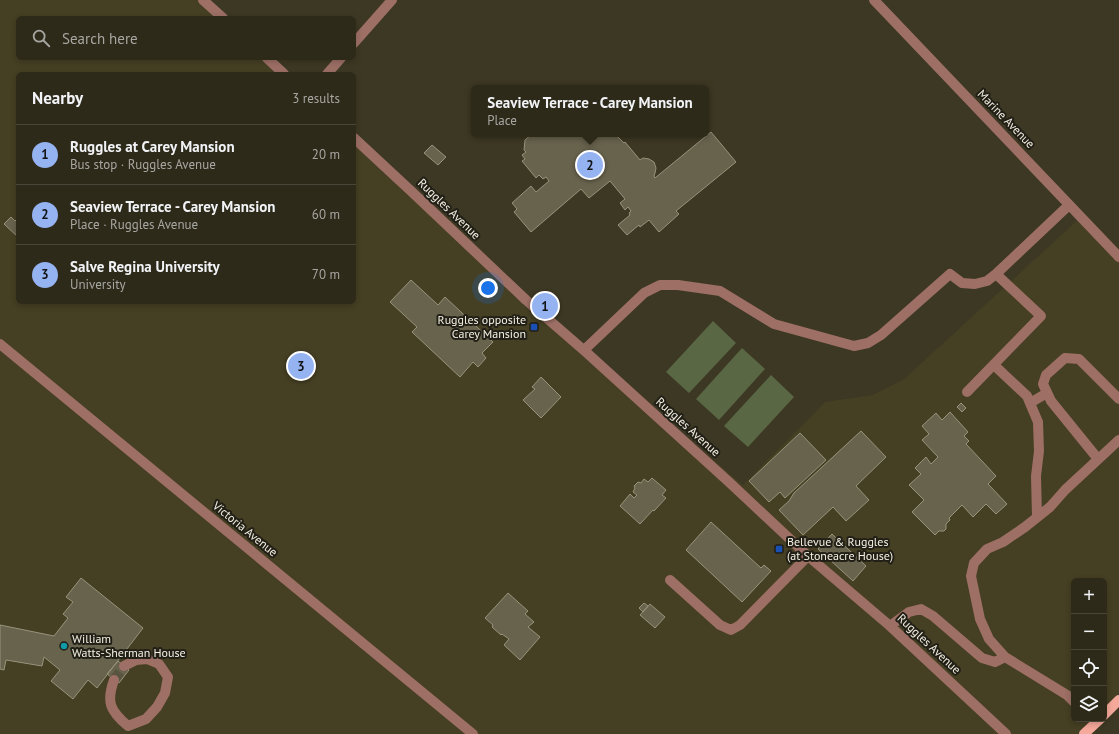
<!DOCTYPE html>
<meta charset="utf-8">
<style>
:root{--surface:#2e2a1a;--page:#3a3627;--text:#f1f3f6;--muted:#a7a7a2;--line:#494639;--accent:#95b2f1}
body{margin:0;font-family:"PT Sans",sans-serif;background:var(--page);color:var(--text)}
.controls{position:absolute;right:12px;bottom:12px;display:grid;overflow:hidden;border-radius:6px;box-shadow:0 2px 6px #0003}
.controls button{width:36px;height:36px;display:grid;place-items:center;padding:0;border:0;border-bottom:1px solid var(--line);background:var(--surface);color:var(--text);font:20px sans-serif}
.you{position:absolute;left:488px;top:288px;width:14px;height:14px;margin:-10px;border:3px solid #fff;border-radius:50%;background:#1a73e8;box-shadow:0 0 0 6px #1a73e833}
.badge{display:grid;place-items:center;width:26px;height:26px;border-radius:50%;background:var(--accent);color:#111;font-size:13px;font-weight:700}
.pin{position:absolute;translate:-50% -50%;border:2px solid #fff;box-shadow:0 1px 4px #0006}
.popup{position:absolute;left:471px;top:85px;width:238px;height:52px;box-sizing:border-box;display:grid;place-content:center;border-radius:6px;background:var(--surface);filter:drop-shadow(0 1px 3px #0005);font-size:13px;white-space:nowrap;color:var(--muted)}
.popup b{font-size:15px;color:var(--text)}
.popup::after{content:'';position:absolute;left:50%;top:100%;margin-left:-8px;border:8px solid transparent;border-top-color:var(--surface)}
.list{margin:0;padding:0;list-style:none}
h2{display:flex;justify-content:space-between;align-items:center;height:52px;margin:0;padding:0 16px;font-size:17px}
h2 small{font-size:13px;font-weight:400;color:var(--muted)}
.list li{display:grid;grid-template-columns:26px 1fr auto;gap:12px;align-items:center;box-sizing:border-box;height:60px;padding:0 16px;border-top:1px solid var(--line)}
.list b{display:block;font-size:15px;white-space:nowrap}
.list p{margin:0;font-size:13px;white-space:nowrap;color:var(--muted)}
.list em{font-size:13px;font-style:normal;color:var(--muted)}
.icon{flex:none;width:22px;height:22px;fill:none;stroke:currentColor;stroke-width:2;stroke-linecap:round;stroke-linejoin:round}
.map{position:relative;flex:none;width:1119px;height:734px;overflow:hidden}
.search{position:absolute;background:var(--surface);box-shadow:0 2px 6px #0003;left:16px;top:16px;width:340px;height:44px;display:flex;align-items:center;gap:10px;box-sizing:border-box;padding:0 14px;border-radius:6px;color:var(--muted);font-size:15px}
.panel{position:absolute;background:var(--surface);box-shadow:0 2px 6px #0003;left:16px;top:72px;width:340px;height:232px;border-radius:6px}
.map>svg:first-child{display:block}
.built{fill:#453f23}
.green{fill:#596744}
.building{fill:#68634d;stroke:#98937c}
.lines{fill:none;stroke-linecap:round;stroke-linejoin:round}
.minor-tunnel{stroke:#585440;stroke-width:10;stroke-dasharray:10 5;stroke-linecap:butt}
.minor{stroke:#9d6f65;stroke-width:10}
.major{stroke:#f5a99a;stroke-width:10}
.transit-dot{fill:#1a4fb4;stroke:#211f16;stroke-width:1.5}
.culture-dot{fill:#0f9aa8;stroke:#211f16;stroke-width:1.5}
.labels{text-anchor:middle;stroke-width:4;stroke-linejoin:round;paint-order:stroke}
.street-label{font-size:12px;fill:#f4f1e4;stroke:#211f16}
.poi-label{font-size:12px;fill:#f4f1e4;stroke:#211f16;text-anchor:start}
</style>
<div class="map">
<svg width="1119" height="734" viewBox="0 0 1119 734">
<rect width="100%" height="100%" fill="#3d3823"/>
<!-- built -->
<path class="built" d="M0 0H203L223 18H18V58H267L284 74H18V302H354V138L587 353 743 485 825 402 873 395 904 379 1081 217 1119 257V701L1104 715V581H1074V719H1100L1084 734H0Z"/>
<!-- green -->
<path class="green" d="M713 321 736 343 689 393 666 372Z
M742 348 765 369 719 420 696 399Z
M771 375 794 397 748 447 724 426Z"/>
<!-- building -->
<path class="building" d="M711 132 736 162 676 211 679 214 659 232 649 220 640 227 639 225 627 235 618 225 630 215 629 213 631 211 628 207 625 210 620 203 625 199 610 181 589 198 581 189 531 232 514 212 517 209 512 203 531 186 536 192 549 181 546 177 543 179 539 175 536 178 522 161 525 159 522 155 526 152 524 150 525 140 532 134H615L624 143 625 142 640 160 643 158 649 159 654 162 656 168 655 173 654 176 655 178Z
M432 145 446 157 438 165 424 153Z
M11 217 15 221 18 218V237L4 224Z
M411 280 438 305 445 297 493 342 482 353 486 358 478 367 473 362 460 377 412 332 417 327 390 302Z
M541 377 561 397 541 418 523 400 535 389 532 387Z
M961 403 966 408 962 412 957 407Z
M950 412 968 432 964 436 969 441 966 444 996 476 988 484 1007 504 996 514 986 504 973 517 962 505 949 518 950 520 946 524V529L944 531H939L935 535 912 512 924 500 909 485 921 474 915 468 926 457 931 464 938 457 922 440 929 434 922 426 936 413 942 420Z
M861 431 886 457 856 486 869 500 846 521 833 507 803 535 779 510 789 501 794 493Z
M800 433 826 460 785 498 780 492 769 502 749 481Z
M652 478 666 490 662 495 666 498 654 511 653 510 640 524 620 506 630 494 634 498 637 495 633 492 635 488 634 486 638 482 641 483 644 479 648 482Z
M711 522 761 568 764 565 771 571 742 602 686 550Z
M832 534 866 566 853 581 818 549Z
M81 578 143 628 97 688 88 680 73 699 51 681 60 670 44 657 42 666 6 660 4 670 0 669V625L54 636 68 618 63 614 73 602 66 597Z
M508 593 528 611 525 614 534 622 528 627 540 637 520 660 504 645 509 639 502 634 501 635 492 627 493 625 485 618Z
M644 603 648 606 643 612 639 608Z
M650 604 665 617 655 628 640 615Z
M118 661 129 670 119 683 107 674Z"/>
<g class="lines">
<!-- minor-tunnel -->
<path class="minor-tunnel" d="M114 680 124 666"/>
<!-- minor -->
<path class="minor" d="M203 0 223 18
M874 0 1119 257
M354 43 392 0
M267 58 284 74
M327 74 341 58
M354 138 411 191 526 300 587 353 729 482 808 556 890 626 1006 734
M0 344 473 734
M584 350 644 293 660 285H678L720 291 774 324 854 346 868 343 881 335 950 274 962 283 975 284 987 281 996 274 1069 205
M994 365 1027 396 1038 422 1039 451 1036 476 1037 517
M967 392 1041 316 996 274
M1030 403 1047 393
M1098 459 1051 401 1043 384 1046 375 1065 358 1079 359 1119 399
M670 580 720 625 731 630 740 625 808 556
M890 626 909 612 921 609 933 616 982 658 995 662 1005 657
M114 680C106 702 110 711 128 726L146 719 157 707 165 693 168 677 159 664 147 659 136 660 124 666
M1074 702 1067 695 1005 657 989 639 980 619 971 576 974 563 987 549 1003 542 1025 527 1050 507 1065 490 1119 440"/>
<!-- major -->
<path class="major" d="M1104 715 1119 700
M1084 734 1100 719"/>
</g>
<!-- markers -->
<g class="transit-dot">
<rect x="530" y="323" width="8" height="8" rx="2"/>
<rect x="775" y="545" width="8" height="8" rx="2"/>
</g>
<circle class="culture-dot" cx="64" cy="646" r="4"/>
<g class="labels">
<!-- street labels -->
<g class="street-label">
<text transform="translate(1006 119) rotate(46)" y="4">Marine Avenue</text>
<text transform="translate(449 209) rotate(44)" y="4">Ruggles Avenue</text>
<text transform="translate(688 427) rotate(42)" y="4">Ruggles Avenue</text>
<text transform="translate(245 529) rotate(39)" y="4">Victoria Avenue</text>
<text transform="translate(929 644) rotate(43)" y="4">Ruggles Avenue</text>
</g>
<!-- poi labels -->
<g class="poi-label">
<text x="526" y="324" text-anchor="end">Ruggles opposite<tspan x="526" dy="14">Carey Mansion</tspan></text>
<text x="787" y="546">Bellevue &amp; Ruggles<tspan x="787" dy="14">(at Stoneacre House)</tspan></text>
<text x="72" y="643">William<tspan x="72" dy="14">Watts-Sherman House</tspan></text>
</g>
</g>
</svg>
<div class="controls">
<button>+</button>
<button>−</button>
<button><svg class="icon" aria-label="locate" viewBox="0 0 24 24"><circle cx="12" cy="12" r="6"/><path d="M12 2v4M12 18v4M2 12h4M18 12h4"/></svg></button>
<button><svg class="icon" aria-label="layers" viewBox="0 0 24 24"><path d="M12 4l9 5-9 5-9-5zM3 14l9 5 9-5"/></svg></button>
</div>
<div class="you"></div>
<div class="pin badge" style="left:545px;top:306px">1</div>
<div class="pin badge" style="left:590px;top:165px">2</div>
<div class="popup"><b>Seaview Terrace - Carey Mansion</b>Place</div>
<div class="pin badge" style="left:301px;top:366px">3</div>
<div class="search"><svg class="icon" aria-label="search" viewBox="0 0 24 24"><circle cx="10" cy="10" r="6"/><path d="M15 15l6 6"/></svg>Search here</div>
<section class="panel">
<h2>Nearby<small>3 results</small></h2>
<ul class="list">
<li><span class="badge">1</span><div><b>Ruggles at Carey Mansion</b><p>Bus stop · Ruggles Avenue</p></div><em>20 m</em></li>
<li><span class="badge">2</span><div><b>Seaview Terrace - Carey Mansion</b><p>Place · Ruggles Avenue</p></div><em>60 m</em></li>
<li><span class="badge">3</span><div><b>Salve Regina University</b><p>University</p></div><em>70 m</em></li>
</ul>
</section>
</div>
